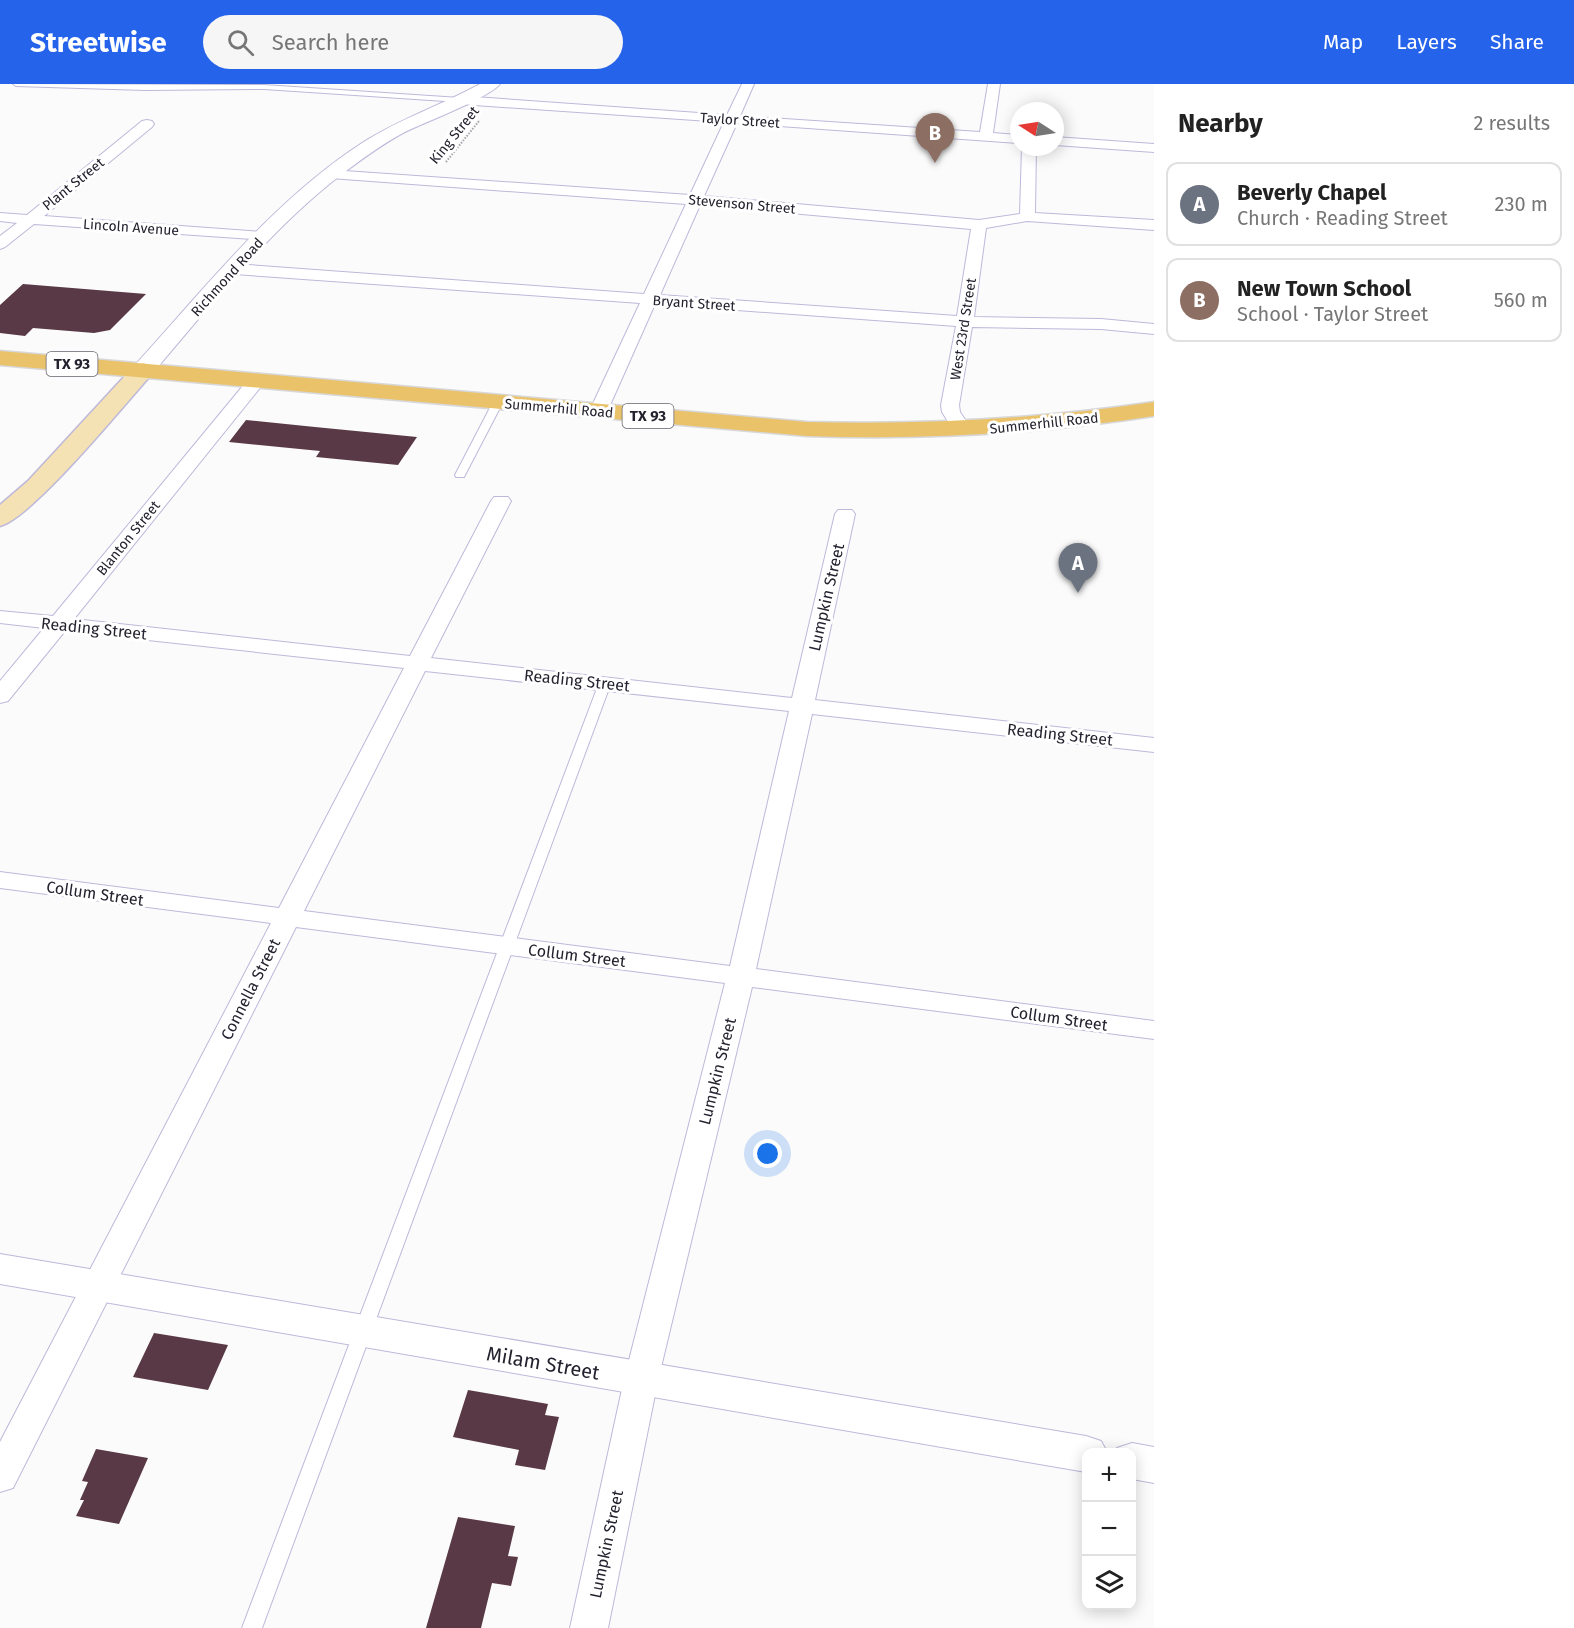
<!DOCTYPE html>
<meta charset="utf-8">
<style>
:root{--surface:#fff;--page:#f6f6f6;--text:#222;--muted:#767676;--line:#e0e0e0;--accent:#2563eb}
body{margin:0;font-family:"Fira Sans",sans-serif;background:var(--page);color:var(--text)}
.controls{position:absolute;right:18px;bottom:18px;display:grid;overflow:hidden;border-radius:12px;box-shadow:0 3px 15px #0003}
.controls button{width:54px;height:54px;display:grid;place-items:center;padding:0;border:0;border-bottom:2px solid var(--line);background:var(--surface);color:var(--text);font:30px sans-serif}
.compass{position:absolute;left:1010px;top:18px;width:54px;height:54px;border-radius:50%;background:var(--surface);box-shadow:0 3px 15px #0003;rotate:282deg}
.you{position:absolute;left:768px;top:1070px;width:21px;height:21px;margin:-15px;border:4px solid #fff;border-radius:50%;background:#1a73e8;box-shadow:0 0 0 9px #1a73e833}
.badge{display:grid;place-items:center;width:39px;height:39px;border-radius:50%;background:var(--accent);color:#fff;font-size:20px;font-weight:700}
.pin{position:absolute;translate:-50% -50px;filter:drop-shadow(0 2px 3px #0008)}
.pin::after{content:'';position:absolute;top:32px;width:21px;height:18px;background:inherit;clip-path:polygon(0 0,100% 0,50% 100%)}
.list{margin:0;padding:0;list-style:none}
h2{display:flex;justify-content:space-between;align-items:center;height:78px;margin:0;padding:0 24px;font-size:26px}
h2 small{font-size:20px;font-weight:400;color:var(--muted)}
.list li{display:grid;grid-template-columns:39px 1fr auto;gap:18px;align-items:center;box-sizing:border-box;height:84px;margin:0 12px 12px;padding:0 12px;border:2px solid var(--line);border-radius:12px}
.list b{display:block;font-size:22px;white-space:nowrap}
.list p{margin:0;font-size:20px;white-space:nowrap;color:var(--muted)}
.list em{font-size:20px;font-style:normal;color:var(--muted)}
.icon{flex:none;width:33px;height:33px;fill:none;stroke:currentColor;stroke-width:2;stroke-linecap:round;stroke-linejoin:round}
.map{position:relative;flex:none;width:1154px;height:1544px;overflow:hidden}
header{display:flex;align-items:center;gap:36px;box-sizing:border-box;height:84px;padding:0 30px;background:var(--accent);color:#fff}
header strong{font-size:28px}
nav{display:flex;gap:33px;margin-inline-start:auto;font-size:21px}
.search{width:420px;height:54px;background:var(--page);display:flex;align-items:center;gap:15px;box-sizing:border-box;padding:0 21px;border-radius:33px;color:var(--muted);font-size:22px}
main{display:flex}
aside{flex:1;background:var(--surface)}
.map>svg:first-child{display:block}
.building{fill:#593945}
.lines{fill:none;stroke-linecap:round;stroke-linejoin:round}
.service-casing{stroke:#beb8da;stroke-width:2}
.minor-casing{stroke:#beb8da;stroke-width:2}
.tertiary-casing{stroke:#beb8da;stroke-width:2}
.secondary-casing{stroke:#beb8da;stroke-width:3}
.primary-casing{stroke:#d8d7d9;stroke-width:3}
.path{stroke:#a6a5aa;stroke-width:2;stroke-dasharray:1.5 1.5;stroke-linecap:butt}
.service{fill:#fff;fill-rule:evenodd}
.minor{fill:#fff;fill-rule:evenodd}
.tertiary{fill:#fff;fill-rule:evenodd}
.secondary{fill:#f4e1b4;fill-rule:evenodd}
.primary{fill:#eac26a;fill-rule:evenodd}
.labels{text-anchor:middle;stroke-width:6;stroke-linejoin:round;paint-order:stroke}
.far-street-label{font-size:14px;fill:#24222e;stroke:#fff}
.shield{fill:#fff;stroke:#66646d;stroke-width:1.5}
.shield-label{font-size:15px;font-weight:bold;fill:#24222e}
.street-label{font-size:16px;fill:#24222e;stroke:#fff}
.near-street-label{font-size:20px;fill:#24222e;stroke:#fff}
</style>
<header>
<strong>Streetwise</strong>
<div class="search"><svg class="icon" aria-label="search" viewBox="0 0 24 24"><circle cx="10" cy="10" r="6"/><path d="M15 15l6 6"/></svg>Search here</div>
<nav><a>Map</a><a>Layers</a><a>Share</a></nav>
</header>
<main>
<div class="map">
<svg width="1154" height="1544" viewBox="0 0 1154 1544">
<rect width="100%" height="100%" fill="#fbfbfb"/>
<!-- building -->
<path class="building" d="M23 200 146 210 110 246 94 249 33 244 25 252 0 249V221Z
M246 336 315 343 417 353 398 381 316 373 320 367 229 358Z
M154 1249 228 1261 208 1306 133 1293Z
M468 1306 548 1320 545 1331 559 1333 545 1386 515 1381 519 1366 453 1353Z
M96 1365 148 1374 119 1440 76 1432 84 1416H80L88 1398 82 1397Z
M458 1433 515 1442 508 1472 518 1473 511 1502 492 1499 481 1544H426Z"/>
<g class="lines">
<!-- service casing -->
<g class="service-casing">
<path id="service" d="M13 0 264 1 460 14 463 16 460 18 264 5 145 6 16 2Z
M498 315 503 318 465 391 464 393H456L455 391 493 318Z
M605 595 611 599 262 1544H242L599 599Z"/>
</g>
<!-- minor casing -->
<g class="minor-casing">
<path id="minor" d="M742 0H754L740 32 980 48 988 0H1000L993 49 1019 51V59L737 39 704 112 979 136 1020 130 1022 63H1036L1035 129 1154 136V146L1027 137 986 144 974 233 1101 235 1154 240V250L1101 245 972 243 959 321 960 328 972 346 970 350H956L942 328 941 321 956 242 655 220 607 328 604 332H592L589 328 640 219 234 190 226 185 234 180 644 210 686 120 330 94 323 90 330 86 690 111 724 38 460 20 453 16 460 12 727 31ZM700 121 971 145 957 232 660 211Z
M147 36 152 37 154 40 152 43 44 132 262 148 270 153 267 156 34 140 5 163 0 165V152L17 139 0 137V129L27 131 142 37Z
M1055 53 1154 60V68L1055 61Z
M257 291 263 292 266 296 263 300 74 535 410 572 491 417 494 413H508L511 417 431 574 792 614 835 430 838 426H852L855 430 815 616 1154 654V668L812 630 756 885 1154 937V955L752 903 658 1296 608 1544H570L624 1296 725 899 296 843 13 1404 0 1408V1358L271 839 0 804V788L279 824 404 584 65 547 8 617 0 619V597L44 544 0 539V527L53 532 251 292ZM425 587 789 627 730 882 304 827Z"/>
</g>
<!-- tertiary casing -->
<g class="tertiary-casing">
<path id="tertiary" d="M480 0H500C489 14 423 39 403 49 381 61 362 75 342 90 269 146 211 221 151 291L143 292 135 291 132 286 135 281C206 203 273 117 362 59 399 35 442 21 480 0Z
M0 1170 1086 1352 1101 1357 1107 1368H1086V1388L0 1200Z
M1132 1359 1154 1363V1399L1132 1395V1368H1114L1117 1364Z"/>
</g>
<!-- secondary casing -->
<g class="secondary-casing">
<path id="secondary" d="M143 279 151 281 154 286 151 291C124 321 32 434 0 442V421L28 397 135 281Z"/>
</g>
<!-- primary casing -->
<g class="primary-casing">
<path id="primary" d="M0 267 807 338C924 341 1039 335 1154 318V332C1039 350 924 356 807 352L0 281Z"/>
</g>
<!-- path -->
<path class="path" d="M446 78 479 37"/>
<!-- service -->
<use href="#service" class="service"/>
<!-- minor -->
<use href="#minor" class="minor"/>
<!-- tertiary -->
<use href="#tertiary" class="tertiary"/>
<!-- secondary -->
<use href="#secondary" class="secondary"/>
<!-- primary -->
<use href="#primary" class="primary"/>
</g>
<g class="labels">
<!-- far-street labels -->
<g class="far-street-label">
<text transform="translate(740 36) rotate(4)" y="5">Taylor Street</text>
<text transform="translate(454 51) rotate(-51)" y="5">King Street</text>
<text transform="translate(73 100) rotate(-39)" y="5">Plant Street</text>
<text transform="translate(742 120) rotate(5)" y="5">Stevenson Street</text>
<text transform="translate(131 143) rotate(4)" y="5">Lincoln Avenue</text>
<text transform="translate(227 193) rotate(-48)" y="5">Richmond Road</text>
<text transform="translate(694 219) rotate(4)" y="5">Bryant Street</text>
<text transform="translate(963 245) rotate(-81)" y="5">West 23rd Street</text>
<text transform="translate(559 324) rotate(5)" y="5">Summerhill Road</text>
<text transform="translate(1044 339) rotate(-6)" y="5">Summerhill Road</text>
<text transform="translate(128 454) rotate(-51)" y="5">Blanton Street</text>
</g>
<!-- shield labels -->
<g class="shield">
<rect x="46.5" y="268" width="51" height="24" rx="4.5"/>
<rect x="622.5" y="320" width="51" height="24" rx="4.5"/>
</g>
<g class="shield-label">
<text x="72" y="285">TX 93</text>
<text x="648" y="337">TX 93</text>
</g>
<!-- street labels -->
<g class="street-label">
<text transform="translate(826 513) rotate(-77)" y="6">Lumpkin Street</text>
<text transform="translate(94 544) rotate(6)" y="6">Reading Street</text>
<text transform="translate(577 596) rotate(6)" y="6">Reading Street</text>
<text transform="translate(1060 650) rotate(6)" y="6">Reading Street</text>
<text transform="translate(95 809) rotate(8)" y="6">Collum Street</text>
<text transform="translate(577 871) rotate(7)" y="6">Collum Street</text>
<text transform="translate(250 905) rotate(-63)" y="6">Connella Street</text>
<text transform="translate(1059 934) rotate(8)" y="6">Collum Street</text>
<text transform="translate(717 987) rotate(-76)" y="6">Lumpkin Street</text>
<text transform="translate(606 1460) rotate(-78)" y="6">Lumpkin Street</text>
</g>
<!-- near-street labels -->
<g class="near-street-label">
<text transform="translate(543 1279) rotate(10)" y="7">Milam Street</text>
</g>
</g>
</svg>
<div class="controls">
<button>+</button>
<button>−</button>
<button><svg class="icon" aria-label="layers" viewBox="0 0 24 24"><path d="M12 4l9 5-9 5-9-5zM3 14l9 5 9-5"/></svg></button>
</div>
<svg class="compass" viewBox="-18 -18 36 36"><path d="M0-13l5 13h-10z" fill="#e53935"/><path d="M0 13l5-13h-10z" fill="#767676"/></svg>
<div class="you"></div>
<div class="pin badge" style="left:1078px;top:509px;background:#6b7280">A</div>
<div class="pin badge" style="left:935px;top:79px;background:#8d6e63">B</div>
</div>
<aside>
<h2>Nearby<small>2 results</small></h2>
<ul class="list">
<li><span class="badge" style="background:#6b7280">A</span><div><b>Beverly Chapel</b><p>Church · Reading Street</p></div><em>230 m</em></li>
<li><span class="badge" style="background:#8d6e63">B</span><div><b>New Town School</b><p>School · Taylor Street</p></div><em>560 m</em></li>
</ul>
</aside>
</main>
